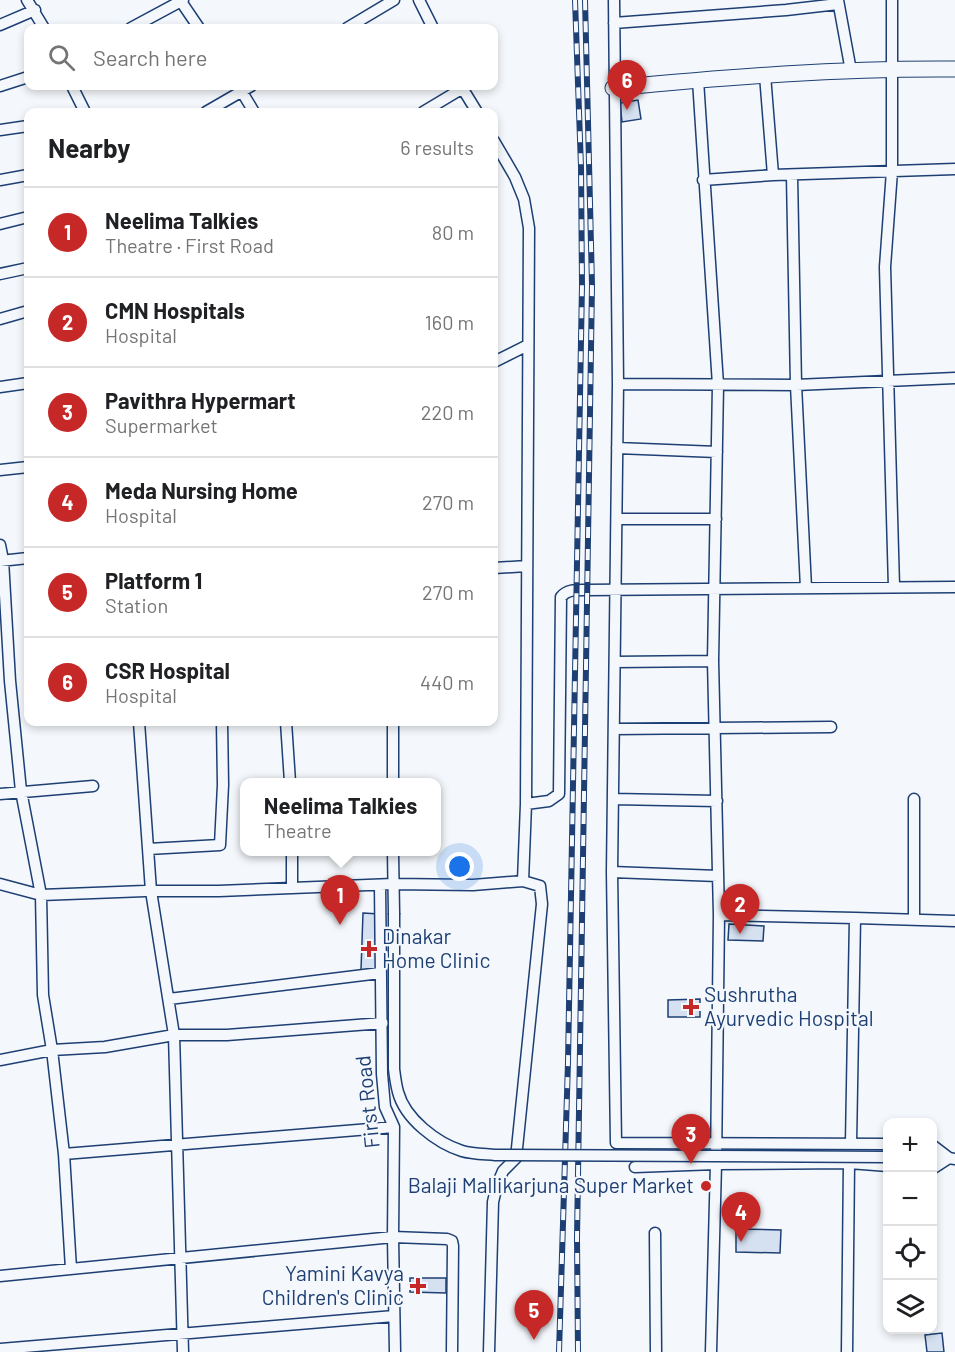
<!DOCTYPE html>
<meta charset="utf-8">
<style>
:root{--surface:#fff;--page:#f6f6f6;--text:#202124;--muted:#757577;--line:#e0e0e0;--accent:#c62828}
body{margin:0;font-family:Barlow,sans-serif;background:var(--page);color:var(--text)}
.controls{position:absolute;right:18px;bottom:18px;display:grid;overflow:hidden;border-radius:12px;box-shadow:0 3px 9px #0003}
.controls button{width:54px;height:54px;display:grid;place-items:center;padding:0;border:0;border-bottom:2px solid var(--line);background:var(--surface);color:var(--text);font:30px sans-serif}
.you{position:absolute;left:460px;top:867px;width:21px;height:21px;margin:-15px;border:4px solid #fff;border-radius:50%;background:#1a73e8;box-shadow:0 0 0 9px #1a73e833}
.badge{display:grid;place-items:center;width:39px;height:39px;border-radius:50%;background:var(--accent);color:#fff;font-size:20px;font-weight:700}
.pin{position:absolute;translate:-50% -50px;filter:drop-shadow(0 2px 3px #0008)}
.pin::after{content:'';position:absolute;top:32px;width:21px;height:18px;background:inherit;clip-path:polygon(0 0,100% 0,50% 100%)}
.popup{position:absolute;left:240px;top:778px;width:201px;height:78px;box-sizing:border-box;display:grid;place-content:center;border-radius:12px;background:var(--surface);filter:drop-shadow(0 2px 4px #0005);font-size:20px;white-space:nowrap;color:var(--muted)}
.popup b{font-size:22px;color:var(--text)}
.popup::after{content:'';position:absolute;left:50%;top:100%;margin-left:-12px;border:12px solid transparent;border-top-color:var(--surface)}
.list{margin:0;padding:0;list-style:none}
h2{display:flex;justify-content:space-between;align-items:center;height:78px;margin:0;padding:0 24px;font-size:26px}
h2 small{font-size:20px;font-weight:400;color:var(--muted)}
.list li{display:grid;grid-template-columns:39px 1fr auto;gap:18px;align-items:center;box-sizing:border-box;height:90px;padding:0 24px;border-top:2px solid var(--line)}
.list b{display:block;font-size:22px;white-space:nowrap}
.list p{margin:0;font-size:20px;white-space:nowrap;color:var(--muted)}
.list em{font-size:20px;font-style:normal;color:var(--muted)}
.icon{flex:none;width:33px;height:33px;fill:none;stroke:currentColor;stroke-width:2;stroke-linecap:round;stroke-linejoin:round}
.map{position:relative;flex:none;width:955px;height:1352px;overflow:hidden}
.search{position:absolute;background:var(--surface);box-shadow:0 3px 9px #0003;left:24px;top:24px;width:474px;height:66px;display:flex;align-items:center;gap:15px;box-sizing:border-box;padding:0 21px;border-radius:12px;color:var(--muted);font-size:22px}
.panel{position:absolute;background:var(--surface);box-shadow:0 3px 9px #0003;left:24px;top:108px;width:474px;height:618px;border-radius:12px}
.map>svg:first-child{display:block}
.building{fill:#d5e0f0;stroke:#1d3f73;stroke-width:1.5}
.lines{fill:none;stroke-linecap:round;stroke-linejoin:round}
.street-casing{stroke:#1d3f73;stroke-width:13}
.secondary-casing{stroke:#1d3f73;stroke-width:17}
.street{stroke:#f4f7fb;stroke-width:10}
.secondary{stroke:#f4f7fb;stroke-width:15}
.rail-casing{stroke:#1d3f73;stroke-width:6}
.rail{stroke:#f4f7fb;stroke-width:4;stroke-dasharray:11;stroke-linecap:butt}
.street-bridge-casing{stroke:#1d3f73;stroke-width:13;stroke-linecap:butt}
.street-bridge{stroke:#f4f7fb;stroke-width:10}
.poi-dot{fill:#c62828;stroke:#f4f7fb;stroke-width:2}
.labels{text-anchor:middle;stroke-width:4.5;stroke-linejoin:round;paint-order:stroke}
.poi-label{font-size:21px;fill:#1d3f73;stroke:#f4f7fb;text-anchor:start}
.street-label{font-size:21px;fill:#1d3f73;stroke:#f4f7fb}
</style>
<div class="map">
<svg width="955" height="1352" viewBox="0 0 955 1352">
<rect width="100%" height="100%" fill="#f4f7fb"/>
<!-- building -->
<path class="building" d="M638 100 641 119 622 122 620 103Z
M363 913 379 914 377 970H361Z
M729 924 764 926 763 941 728 940Z
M700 999V1017H668V1000Z
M736 1229 781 1230 780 1253 736 1252Z
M410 1278H446V1293L410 1292Z
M942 1333 944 1352H927L925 1335Z"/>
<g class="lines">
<!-- street casing -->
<g class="street-casing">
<path id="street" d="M27 0 44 28
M180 0 199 28
M419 0 433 28
M614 0 618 384 612 872 616 1143 888 1144
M838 0 851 71
M892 0V171L885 267 894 587
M614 23 786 10 838 4
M0 25 35 10
M131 28 183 0
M347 28 394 0
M765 75 773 175
M0 86 28 77
M72 86 85 112
M461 86 477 112
M239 87 254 112
M206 112 251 86
M423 112 463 88
M0 130 28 126
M494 141 515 177 524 199 529 228 526 804 523 881
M792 176 796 385 806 588
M0 180 28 175
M703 180 773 175 955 169
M0 224 28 217
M0 274 28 268
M0 319 28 311
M494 362 528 345
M618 384 796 385 955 378
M0 387 28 383
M617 448 717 452
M0 470 28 467
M617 519H716
M0 545 3 560 10 681 21 791 41 895 43 995 52 1050 105 1047 174 1035H227L383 1023
M0 561 28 558
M494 568 527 566
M615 662 713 661
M139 722 151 891 174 1035 183 1352
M286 722 290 782
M614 729 831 727
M393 782V722
M0 794 93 786
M613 799 717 801
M526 804 549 801 559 794 561 597C567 589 577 590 587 590L955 587
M148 849 220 845 223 785 222 722
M393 852 394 913
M612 872 718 876
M0 884 41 895 145 891H219L393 884 473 885 523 881 540 886 542 904 516 1158 503 1171 497 1185 493 1202 489 1352
M380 885 382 1074 385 1107 394 1127 393 1237 395 1352
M292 888V852
M719 915 855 918 851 1143
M855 918 955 921
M914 920V799
M169 999 380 973
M0 1060 52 1050 64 1154 71 1269
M932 1145 949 1158
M64 1154 394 1127
M932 1158H949
M635 1167 716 1164 719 915 713 661 718 385 698 80
M932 1169 949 1158 955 1159
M655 1233 656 1352
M0 1276 393 1237 447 1239 452 1241 453 1246 452 1352
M0 1349 394 1316
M711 1352 716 1164 849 1163 888 1166
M847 1352 849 1163"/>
</g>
<!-- secondary casing -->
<g class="secondary-casing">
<path id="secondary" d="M613 88C727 77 841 68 955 69"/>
</g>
<!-- street -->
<use href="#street" class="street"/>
<!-- secondary -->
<use href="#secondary" class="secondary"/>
<!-- rail casing -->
<g class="rail-casing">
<path id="rail" d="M559 1352 568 1062 582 285 581 167 575 0
M578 1352 577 1238 592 285 585 0"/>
</g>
<!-- rail -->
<use href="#rail" class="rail"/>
<!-- street-bridge casing -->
<g class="street-bridge-casing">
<path id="street-bridge" d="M394 913V1069C395 1077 396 1085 398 1092 405 1119 437 1143 462 1151 472 1154 485 1154 495 1155L888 1157"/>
</g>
<!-- street-bridge -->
<use href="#street-bridge" class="street-bridge"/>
</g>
<!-- markers -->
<g class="poi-dot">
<path d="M366 940h6v6h6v6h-6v6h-6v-6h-6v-6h6z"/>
<path d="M688 998h6v6h6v6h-6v6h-6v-6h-6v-6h6z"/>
<circle cx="706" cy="1186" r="6"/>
<path d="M415 1277h6v6h6v6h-6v6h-6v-6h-6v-6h6z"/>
</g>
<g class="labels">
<!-- poi labels -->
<g class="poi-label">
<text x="382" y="944">Dinakar<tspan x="382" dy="24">Home Clinic</tspan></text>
<text x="704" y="1002">Sushrutha<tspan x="704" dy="24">Ayurvedic Hospital</tspan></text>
<text x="694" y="1193" text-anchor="end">Balaji Mallikarjuna Super Market</text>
<text x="404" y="1281" text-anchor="end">Yamini Kavya<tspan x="404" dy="24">Children's Clinic</tspan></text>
</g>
<!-- street labels -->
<g class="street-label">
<text transform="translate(368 1102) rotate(-96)" y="7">First Road</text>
</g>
</g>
</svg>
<div class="controls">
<button>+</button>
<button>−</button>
<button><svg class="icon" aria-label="locate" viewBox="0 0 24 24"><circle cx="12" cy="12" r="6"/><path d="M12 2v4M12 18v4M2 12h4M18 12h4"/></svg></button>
<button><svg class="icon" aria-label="layers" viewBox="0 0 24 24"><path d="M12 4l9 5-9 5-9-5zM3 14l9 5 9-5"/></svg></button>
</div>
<div class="you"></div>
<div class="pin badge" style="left:340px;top:925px">1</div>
<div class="popup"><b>Neelima Talkies</b>Theatre</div>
<div class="pin badge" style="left:740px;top:934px">2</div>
<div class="pin badge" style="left:691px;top:1164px">3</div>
<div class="pin badge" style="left:741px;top:1242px">4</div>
<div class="pin badge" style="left:534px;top:1340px">5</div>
<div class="pin badge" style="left:627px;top:110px">6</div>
<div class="search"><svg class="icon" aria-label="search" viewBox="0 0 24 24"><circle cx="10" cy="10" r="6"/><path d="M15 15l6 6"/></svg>Search here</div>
<section class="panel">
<h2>Nearby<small>6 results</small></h2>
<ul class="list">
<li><span class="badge">1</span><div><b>Neelima Talkies</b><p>Theatre · First Road</p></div><em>80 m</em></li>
<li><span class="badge">2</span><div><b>CMN Hospitals</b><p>Hospital</p></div><em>160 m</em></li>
<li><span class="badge">3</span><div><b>Pavithra Hypermart</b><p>Supermarket</p></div><em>220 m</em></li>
<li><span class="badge">4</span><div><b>Meda Nursing Home</b><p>Hospital</p></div><em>270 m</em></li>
<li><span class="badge">5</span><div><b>Platform 1</b><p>Station</p></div><em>270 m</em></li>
<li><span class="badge">6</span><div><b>CSR Hospital</b><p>Hospital</p></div><em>440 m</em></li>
</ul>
</section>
</div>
